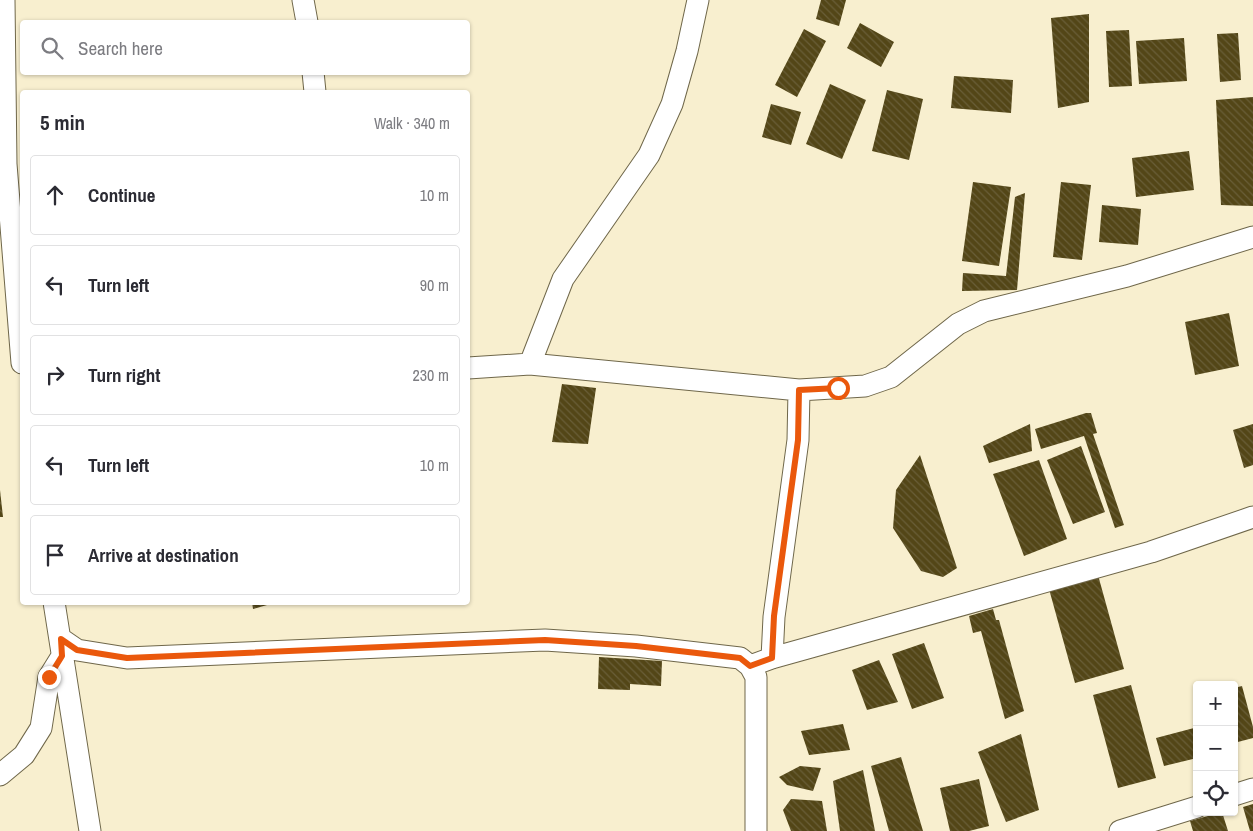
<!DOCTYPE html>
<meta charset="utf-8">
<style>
:root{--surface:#fff;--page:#f7f7f7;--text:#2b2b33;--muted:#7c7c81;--line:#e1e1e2}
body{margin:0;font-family:"Archivo Narrow",sans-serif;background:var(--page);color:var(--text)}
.controls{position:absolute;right:15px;bottom:15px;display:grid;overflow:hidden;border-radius:5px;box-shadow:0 1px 4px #0004}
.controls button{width:45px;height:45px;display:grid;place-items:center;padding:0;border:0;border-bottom:1px solid var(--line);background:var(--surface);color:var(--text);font:25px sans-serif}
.stop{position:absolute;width:15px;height:15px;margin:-11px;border:4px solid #ea580c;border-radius:50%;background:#fff}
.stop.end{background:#ea580c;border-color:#fff;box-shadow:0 1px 5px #0008}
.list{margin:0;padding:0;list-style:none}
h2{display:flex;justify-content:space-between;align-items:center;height:65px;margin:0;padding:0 20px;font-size:21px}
h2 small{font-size:16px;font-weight:400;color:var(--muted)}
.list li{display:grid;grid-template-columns:32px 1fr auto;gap:15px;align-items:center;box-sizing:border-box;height:80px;margin:0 10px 10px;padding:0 10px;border:1px solid var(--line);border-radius:5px}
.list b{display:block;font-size:19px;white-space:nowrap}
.list em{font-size:16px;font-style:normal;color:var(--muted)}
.icon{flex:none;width:28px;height:28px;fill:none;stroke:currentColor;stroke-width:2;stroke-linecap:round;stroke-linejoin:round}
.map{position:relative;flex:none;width:1253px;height:831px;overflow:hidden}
.search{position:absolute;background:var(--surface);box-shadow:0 1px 4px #0004;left:20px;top:20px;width:450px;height:55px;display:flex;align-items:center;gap:12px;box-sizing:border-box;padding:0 18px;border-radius:5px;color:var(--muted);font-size:19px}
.panel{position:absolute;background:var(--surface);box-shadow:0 1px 4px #0004;left:20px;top:90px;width:450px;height:515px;border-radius:5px}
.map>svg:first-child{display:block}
.building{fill:url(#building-back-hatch)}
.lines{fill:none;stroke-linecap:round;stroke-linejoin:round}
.street-casing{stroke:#6f674a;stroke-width:23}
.street{stroke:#fff;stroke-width:21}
.route{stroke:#ea580c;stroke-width:6}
</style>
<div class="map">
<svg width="1253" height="831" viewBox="0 0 1253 831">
<defs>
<pattern id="building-back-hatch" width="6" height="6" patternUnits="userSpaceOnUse" patternTransform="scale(1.25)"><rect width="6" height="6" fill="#534617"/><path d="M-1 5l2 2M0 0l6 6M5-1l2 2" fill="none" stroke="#695e38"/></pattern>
</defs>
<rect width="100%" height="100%" fill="#f8efcf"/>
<!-- building -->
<path class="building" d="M821 0H846L839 26 816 19Z
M1089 14V102L1058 108 1051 18Z
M860 23 894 42 881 67 847 48Z
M804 29 826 41 797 97 775 85Z
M1129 30 1132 86 1109 87 1106 31Z
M1238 33 1241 80 1220 82 1217 34Z
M1184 38 1187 81 1139 84 1136 41Z
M954 76 1013 80 1011 113 951 108Z
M830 84 866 100 842 159 806 144Z
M887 90 923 99 909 160 872 151Z
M1253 97V206L1221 205 1216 100Z
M771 104 801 112 791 145 762 137Z
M1189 151 1194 190 1136 197 1132 158Z
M973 182 1011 187 999 266 962 261Z
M1061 182 1091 185 1082 260 1053 257Z
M1025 193 1017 290 962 291 963 273 1006 276 1015 197Z
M1102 205 1141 209 1138 245 1099 242Z
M1229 313 1239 366 1195 375 1185 322Z
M562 384 596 388 588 444 552 442Z
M1086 413H1091L1097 433 1093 434 1124 525 1115 528 1084 436 1041 449 1035 429Z
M1030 424 1032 451 989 463 983 446Z
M1253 424V465L1244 468 1233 430Z
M1081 446 1105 512 1073 524 1047 460Z
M920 455 957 568 943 577 921 571 893 528 896 490Z
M1039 460 1067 539 1024 556 993 474Z
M0 490 3 517H0Z
M1098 575 1124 669 1075 683 1049 589Z
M252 602H274V603L253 609Z
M993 609 996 620H999L1024 711 1005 719 981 631 973 633 969 616Z
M924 643 944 698 912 709 892 654Z
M599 657 662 661 661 686 630 684V690L598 689Z
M879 660 898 702 867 710 852 670Z
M1131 685 1156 778 1118 788 1093 695Z
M1242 686 1253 727V738L1234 743V688Z
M843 724 850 750 809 755 801 731Z
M1194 728 1197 758 1164 766 1156 738Z
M1021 734 1039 810 1006 822 978 752Z
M901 757 923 831H889L871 766Z
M800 766 821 768 813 791 787 785 779 777Z
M863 770 875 831H840L833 781Z
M979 779 989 826 969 831H950L940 788Z
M791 799 822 801 827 831H791L783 810Z
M1253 804V831H1250L1243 807Z
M1222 812 1228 831H1193L1190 821Z"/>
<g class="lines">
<!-- street casing -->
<g class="street-casing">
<path id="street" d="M4 0 6 164 22 363
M303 0 307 22
M313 72 315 92
M530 364 563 279 649 155 672 104 687 51 698 0
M468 368 530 364 799 390 865 386 891 377 958 324 984 311 1127 276 1253 237
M54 602 90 831
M61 639 77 650 127 658 545 640 636 646 740 658 750 666 756 677V831
M772 658 774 617 798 440 799 390
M750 666 772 658 1151 552 1253 517
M0 775 24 755 41 728 49 677 62 656
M1234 795 1253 789
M1120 831 1197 807"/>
</g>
<!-- street -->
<use href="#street" class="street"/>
</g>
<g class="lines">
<!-- route -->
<path class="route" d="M49 677 62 656 61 639 77 650 127 658 545 640 636 646 740 658 750 666 772 658 774 616 798 440 799 390 838 388"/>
</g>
</svg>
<div class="controls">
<button>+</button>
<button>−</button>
<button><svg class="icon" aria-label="locate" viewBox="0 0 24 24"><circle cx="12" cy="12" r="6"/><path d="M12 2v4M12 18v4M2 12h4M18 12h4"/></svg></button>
</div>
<div class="stop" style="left:838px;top:388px"></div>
<div class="stop end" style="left:49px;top:677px"></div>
<div class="search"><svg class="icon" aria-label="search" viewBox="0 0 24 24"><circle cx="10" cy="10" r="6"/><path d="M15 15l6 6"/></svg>Search here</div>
<section class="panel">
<h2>5 min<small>Walk · 340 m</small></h2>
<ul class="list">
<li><svg class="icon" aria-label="ahead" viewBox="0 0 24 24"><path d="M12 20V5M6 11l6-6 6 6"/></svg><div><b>Continue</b></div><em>10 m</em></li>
<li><svg class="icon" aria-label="left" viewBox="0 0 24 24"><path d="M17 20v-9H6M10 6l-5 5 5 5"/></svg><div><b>Turn left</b></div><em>90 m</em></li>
<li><svg class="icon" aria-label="right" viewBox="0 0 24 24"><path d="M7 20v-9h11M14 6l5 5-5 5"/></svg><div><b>Turn right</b></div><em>230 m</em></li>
<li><svg class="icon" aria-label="left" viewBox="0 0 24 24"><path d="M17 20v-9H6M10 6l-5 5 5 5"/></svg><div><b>Turn left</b></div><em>10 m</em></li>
<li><svg class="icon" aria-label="arrive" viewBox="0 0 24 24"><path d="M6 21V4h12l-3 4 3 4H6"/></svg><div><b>Arrive at destination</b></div></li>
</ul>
</section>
</div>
